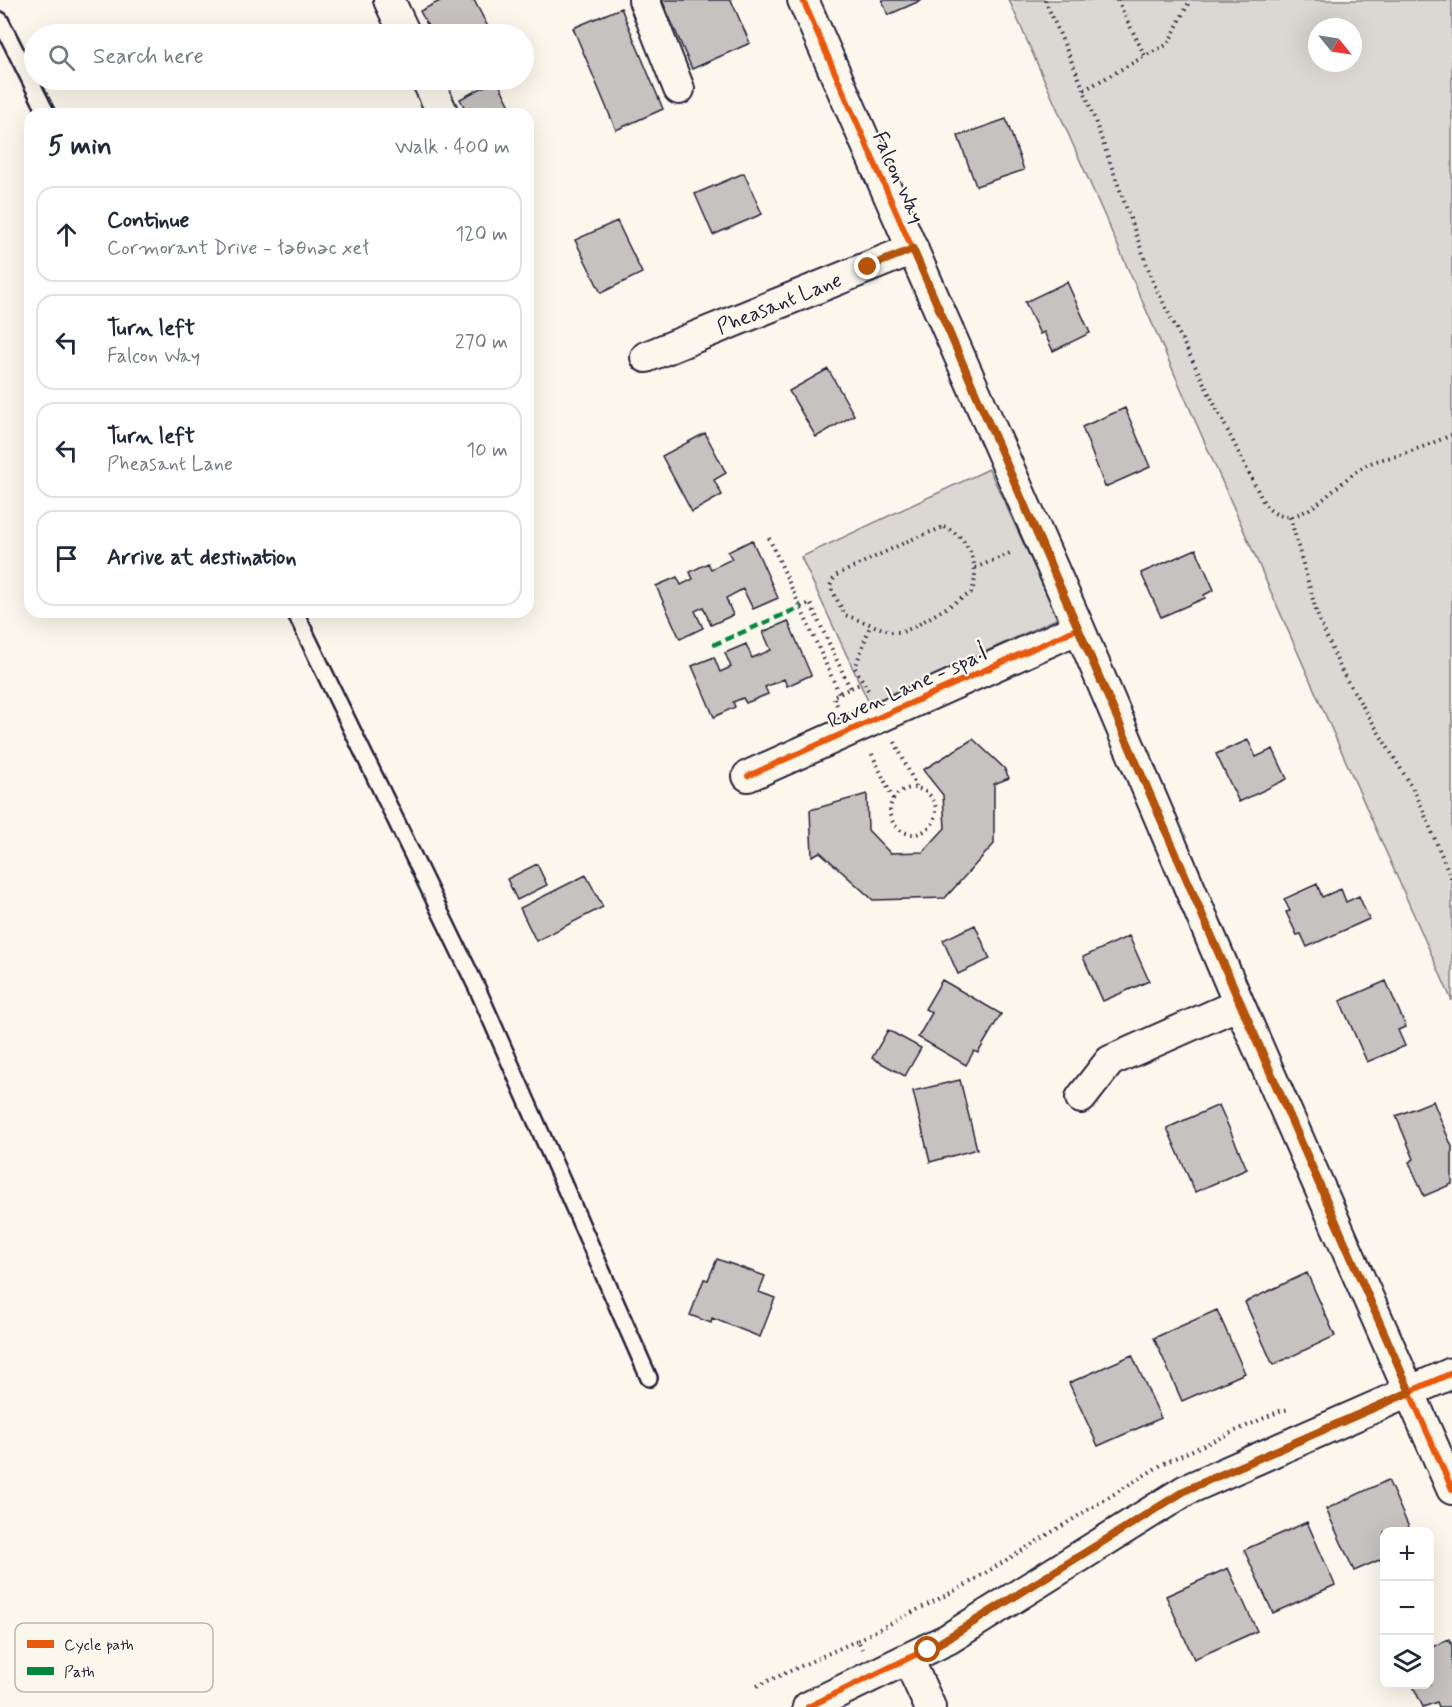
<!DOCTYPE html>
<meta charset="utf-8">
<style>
:root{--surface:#fff;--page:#f2f2f3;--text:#1f2937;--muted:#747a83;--line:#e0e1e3}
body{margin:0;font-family:Mynerve,sans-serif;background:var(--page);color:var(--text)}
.controls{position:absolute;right:18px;bottom:18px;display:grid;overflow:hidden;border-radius:12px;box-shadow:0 6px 24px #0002}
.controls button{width:54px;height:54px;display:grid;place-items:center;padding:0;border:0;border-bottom:2px solid var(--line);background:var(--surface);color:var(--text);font:30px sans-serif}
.compass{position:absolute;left:1308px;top:18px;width:54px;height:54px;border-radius:50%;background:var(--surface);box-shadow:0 6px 24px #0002;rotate:120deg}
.stop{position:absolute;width:18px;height:18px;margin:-14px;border:4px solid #b45309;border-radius:50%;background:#fff}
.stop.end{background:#b45309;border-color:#fff;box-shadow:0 2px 6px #0008}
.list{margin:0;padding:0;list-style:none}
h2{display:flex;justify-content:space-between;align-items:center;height:78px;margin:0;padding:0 24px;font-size:26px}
h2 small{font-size:20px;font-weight:400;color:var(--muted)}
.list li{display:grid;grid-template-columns:39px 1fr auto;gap:18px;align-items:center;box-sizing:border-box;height:96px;margin:0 12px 12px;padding:0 12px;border:2px solid var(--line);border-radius:18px}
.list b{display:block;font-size:22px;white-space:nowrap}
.list p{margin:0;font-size:20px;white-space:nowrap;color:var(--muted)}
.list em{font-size:20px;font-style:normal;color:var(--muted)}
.icon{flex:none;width:33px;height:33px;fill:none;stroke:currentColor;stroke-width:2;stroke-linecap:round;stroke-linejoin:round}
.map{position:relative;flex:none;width:1452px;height:1707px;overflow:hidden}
.search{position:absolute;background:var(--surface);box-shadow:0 6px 24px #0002;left:24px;top:24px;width:510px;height:66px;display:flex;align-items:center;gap:15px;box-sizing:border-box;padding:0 21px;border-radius:33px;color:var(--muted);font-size:22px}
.panel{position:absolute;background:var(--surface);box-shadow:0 6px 24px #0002;left:24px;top:108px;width:510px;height:510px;border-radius:18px}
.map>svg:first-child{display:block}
.green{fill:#dbd8d3;stroke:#7e7d87;stroke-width:1.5;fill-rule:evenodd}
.building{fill:#c6c2c0;stroke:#22223b;stroke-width:1.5}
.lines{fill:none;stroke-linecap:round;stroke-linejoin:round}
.lane-casing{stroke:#22223b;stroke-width:20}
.street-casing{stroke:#22223b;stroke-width:34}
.path{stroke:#22223b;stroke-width:4;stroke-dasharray:1.5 4.5;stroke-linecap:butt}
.lane{stroke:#fbf7ec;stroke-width:15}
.street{stroke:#fbf7ec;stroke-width:30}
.quiet{stroke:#00873e;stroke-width:4.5;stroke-dasharray:9 4.5;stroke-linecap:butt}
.cycleway-casing{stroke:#fbf7ec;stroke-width:10}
.cycleway{stroke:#e8590c;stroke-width:6}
.route{stroke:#b45309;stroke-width:8}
.labels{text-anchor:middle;stroke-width:4.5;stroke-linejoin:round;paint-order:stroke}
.street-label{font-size:21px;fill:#22223b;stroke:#fbf7ec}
.key{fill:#fbf7ec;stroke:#bab7b7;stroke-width:1.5}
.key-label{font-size:16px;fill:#22223b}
</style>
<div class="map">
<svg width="1452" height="1707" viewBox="0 0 1452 1707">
<rect width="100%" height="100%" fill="#fbf7ec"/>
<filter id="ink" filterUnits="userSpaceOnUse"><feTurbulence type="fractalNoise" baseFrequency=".0167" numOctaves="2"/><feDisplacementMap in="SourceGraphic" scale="12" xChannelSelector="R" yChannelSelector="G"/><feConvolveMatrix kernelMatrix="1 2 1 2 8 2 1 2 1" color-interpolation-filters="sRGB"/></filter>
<g filter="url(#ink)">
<!-- green -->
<path class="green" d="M1009 0H1452V1001ZM1317 27H1353V63H1317Z
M989 469 1058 618 870 705 801 557Z"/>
<!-- building -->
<path class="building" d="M442 0H474L488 27 476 34H432L420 11Z
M662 0H731L750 43 692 69Z
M882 0H922L888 15Z
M621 8 663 109 616 130 573 28Z
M497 80 514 114H468L460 99Z
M1006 119 1024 170 976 186 958 136Z
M744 173 762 214 713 235 695 194Z
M617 221 642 273 601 293 575 240Z
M1067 282 1090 333 1053 351 1044 332 1040 334 1025 302Z
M828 369 854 415 816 437 789 391Z
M1125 408 1150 467 1105 487 1082 427Z
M705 433 726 473 714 480 722 495 692 512 662 456Z
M752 540 778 598 753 609 743 589 726 598 733 615 711 625 703 607 695 611 703 628 680 639 656 586 677 577 681 585 693 579 690 572 708 563 711 569 732 559 728 552Z
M1196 549 1214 590 1204 595 1205 598 1161 617 1141 573Z
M788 621 811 675 787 686 784 679 765 687 768 694 746 703 743 698 733 702 735 707 714 717 692 666 714 657 720 672 731 667 725 653 746 644 752 658 771 650 763 632Z
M973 739 1004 768 1009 778 994 784V844L945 898 873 900 820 852 812 856 810 810 867 794 868 830 890 853 923 852 945 828 943 795 923 770Z
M1248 740 1256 757 1273 749 1287 779 1239 802 1216 754Z
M537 864 547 885 517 900 507 879Z
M586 875 603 907 536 941 520 908Z
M1317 884 1322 897 1341 889 1346 902 1359 896 1369 919 1307 947 1301 934 1297 935 1286 912 1290 911 1284 899Z
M975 925 990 959 958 974 943 940Z
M1129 936 1149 981 1103 1001 1083 957Z
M942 980 1001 1014 978 1053 974 1051 966 1065 918 1037 932 1013 925 1009Z
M1386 981 1406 1027 1398 1030 1405 1046 1367 1062 1340 1001Z
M888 1030 921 1048 905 1076 872 1058Z
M960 1080 977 1149 930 1162 913 1091Z
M1433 1101 1452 1147V1184L1424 1196 1409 1162 1414 1159 1396 1116Z
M1219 1105 1247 1169 1195 1192 1167 1128Z
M717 1259 765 1276 759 1292 775 1298 760 1337 712 1318 711 1323 690 1315 704 1279 708 1280Z
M1307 1273 1335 1336 1273 1365 1245 1302Z
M1217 1310 1245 1373 1182 1401 1154 1338Z
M1132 1355 1161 1418 1098 1446 1069 1383Z
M1388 1480 1411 1532H1384V1558L1354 1571 1326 1509Z
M1307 1522 1335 1585 1273 1613 1244 1550Z
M1228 1568 1257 1631 1194 1659 1166 1596Z
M1449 1639 1452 1646V1707H1439L1437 1702 1423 1707 1412 1684H1430V1648Z"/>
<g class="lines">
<!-- lane casing -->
<g class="lane-casing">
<path id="lane" d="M0 20 47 114
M295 612 477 988 649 1378"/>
</g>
<!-- street casing -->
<g class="street-casing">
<path id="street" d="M389 0 405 34
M644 0 679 89
M803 0 1079 628 1239 1004 1452 1489
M427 80 443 114
M646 357 913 249
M748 776 1079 628
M1081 1098 1110 1061 1239 1004
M909 1661 930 1707
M808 1707 948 1639 1186 1490 1452 1373"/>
</g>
<!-- path -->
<path class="path" d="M1045 0 1084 90 1153 282 1265 505C1298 542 1338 477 1369 464 1378 459 1390 458 1400 455 1418 449 1435 442 1452 435
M1117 0 1145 56 1168 44 1190 0
M1084 90 1145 56
M1290 517 1317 614 1342 672 1416 794 1452 880
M944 527C969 536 982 569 971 593L914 627 902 632H891L845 615 830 586 835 576 910 540Z
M769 538 839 693
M975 568 1013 552
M801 607 810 603 850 688
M868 690 855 668 870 626
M837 705 833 696 862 683
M895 742 917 788
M872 754 893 799
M890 811a23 23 0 1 1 46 0a23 23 0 1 1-46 0Z
M858 1640 964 1586 1166 1462 1280 1411 1290 1409
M757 1686 858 1640 862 1649"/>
<!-- lane -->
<use href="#lane" class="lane"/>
<!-- street -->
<use href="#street" class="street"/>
<!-- quiet -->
<path class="quiet" d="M713 645 801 607"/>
<!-- cycleway casing -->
<g class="cycleway-casing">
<path id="cycleway" d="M803 0 1079 628 1239 1004 1452 1489
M748 776 1079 628
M808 1707 948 1639 1186 1490 1452 1373"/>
</g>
<!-- cycleway -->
<use href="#cycleway" class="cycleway"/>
</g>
</g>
<g class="lines" filter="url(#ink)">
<!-- route -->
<path class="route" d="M868 267 913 249 1410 1392 1186 1490 928 1650"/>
</g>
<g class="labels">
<!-- street labels -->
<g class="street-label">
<text transform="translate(899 177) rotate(66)" y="7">Falcon Way</text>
<text transform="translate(779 303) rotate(-22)" y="7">Pheasant Lane</text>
<text transform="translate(907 687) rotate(-24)" y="7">Raven Lane - spa·l̓</text>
</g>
</g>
<!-- legend -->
<rect x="15" y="1623" width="198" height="69" rx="9" class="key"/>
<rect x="27" y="1640" width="27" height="8" fill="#e8590c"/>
<rect x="27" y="1667" width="27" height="8" fill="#00873e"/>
<g class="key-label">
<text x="64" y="1650">Cycle path</text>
<text x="64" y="1677">Path</text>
</g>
</svg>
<div class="controls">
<button>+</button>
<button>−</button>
<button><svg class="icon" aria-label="layers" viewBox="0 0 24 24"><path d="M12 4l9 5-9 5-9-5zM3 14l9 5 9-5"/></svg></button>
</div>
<svg class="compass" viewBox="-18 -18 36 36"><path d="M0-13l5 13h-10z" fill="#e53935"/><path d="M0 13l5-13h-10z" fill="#747a83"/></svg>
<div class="stop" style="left:928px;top:1650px"></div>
<div class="stop end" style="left:868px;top:267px"></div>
<div class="search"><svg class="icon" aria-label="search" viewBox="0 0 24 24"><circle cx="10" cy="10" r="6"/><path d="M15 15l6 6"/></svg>Search here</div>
<section class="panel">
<h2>5 min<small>Walk · 400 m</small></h2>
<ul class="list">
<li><svg class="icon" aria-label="ahead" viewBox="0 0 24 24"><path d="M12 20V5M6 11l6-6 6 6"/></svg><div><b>Continue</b><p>Cormorant Drive - łəθnəc xeł</p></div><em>120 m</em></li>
<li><svg class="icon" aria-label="left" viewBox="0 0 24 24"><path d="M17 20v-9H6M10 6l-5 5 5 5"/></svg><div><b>Turn left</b><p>Falcon Way</p></div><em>270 m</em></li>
<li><svg class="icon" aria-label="left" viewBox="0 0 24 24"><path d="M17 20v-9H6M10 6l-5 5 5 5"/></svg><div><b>Turn left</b><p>Pheasant Lane</p></div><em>10 m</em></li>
<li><svg class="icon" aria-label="arrive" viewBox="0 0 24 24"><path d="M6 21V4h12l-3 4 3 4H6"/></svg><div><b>Arrive at destination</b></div></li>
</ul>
</section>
</div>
